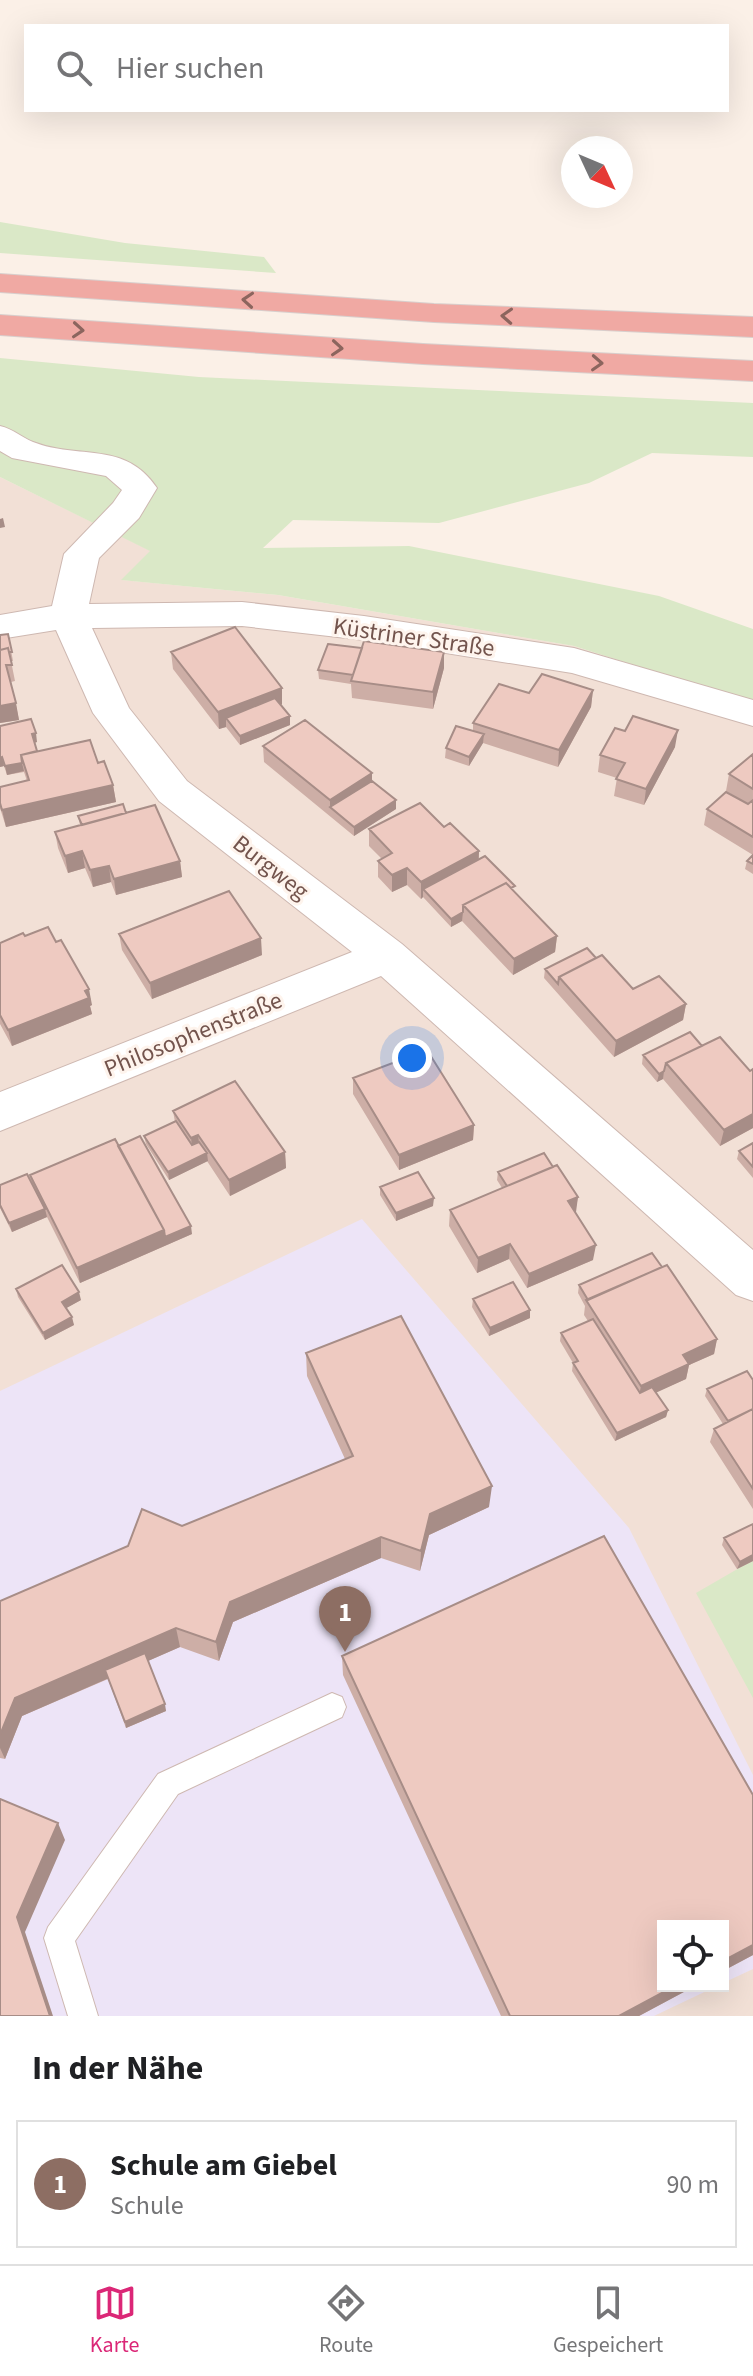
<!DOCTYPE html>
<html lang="de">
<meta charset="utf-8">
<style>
:root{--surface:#fff;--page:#f2f2f2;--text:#202124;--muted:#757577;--line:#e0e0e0;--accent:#db2777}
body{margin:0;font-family:"Source Sans 3",sans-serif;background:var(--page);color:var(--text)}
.controls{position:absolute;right:24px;bottom:24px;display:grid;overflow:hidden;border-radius:0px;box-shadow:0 8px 32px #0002}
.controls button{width:72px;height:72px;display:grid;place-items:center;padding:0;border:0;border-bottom:2px solid var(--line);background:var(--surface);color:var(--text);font:40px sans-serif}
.compass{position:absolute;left:561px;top:136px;width:72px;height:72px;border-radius:50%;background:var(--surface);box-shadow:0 8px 32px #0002;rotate:134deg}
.you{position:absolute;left:412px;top:1058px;width:28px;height:28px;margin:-20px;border:6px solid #fff;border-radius:50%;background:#1a73e8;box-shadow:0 0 0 12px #1a73e833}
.badge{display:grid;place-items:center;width:52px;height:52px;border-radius:50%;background:var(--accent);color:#fff;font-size:26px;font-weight:700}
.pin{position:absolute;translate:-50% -66px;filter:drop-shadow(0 2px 4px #0008)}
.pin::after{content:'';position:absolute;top:42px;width:28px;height:24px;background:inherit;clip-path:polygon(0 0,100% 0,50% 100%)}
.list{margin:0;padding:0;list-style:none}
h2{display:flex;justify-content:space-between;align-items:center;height:104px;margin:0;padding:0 32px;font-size:34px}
h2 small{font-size:26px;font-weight:400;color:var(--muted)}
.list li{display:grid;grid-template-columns:52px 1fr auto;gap:24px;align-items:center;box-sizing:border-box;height:128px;margin:0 16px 16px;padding:0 16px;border:2px solid var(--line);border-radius:0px}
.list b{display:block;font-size:30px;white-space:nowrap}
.list p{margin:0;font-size:26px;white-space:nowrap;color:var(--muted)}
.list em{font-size:26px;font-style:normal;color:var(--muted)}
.icon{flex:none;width:44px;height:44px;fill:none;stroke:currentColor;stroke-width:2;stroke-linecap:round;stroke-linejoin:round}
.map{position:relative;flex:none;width:753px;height:2016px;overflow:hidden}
.search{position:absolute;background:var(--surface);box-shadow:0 8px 32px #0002;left:24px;right:24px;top:24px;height:88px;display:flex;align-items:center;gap:20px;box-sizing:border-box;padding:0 28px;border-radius:0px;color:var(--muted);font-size:30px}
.sheet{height:248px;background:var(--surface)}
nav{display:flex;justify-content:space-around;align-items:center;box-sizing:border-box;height:112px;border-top:2px solid var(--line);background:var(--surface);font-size:22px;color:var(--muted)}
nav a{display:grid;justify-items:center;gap:4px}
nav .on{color:var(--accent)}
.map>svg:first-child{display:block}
.residential{fill:#f2e0d6;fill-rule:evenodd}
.education{fill:#ede4f7}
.green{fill:#dae8c7}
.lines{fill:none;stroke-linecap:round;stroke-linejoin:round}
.service-casing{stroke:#ceb8b1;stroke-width:2}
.minor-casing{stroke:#ceb8b1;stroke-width:2}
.motorway-casing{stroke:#d8cfcd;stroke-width:2}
.service{fill:#fff;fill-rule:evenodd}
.minor{fill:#fff;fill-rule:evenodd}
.motorway{fill:#f0a9a3;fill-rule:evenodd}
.wall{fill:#cdaea6}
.shaded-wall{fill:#a78d87}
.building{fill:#eecac1;stroke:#a78d87;stroke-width:2}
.oneway{stroke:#8c655e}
.labels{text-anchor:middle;stroke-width:6;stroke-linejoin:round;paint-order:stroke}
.street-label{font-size:24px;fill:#73544d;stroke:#fef4ed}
</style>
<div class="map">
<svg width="753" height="2016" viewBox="0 0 753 2016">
<rect width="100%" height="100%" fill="#fbf0e7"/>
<!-- residential -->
<path class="residential" d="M0 477 151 551 122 580 278 595 574 646 753 703V2016H0ZM663 1926H723V1986H663Z"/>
<!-- education -->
<path class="education" d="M362 1219 629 1528 753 1775V1969L723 1983V1926H663V1986H717L654 2016H0V1391Z"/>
<!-- green -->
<path class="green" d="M0 222 125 243 264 257 276 273 0 253Z
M0 358 199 377 753 403V457L652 453 589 483 439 523 293 520 263 548 409 546 659 596 753 629V703L574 646 278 595 121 580 150 551 0 477Z
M753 1560V1698L696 1593Z"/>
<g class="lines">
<!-- service casing -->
<g class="service-casing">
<path id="service" d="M332 1693 342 1697 346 1707 342 1717 178 1794 75 1941 98 2016H68L44 1938 48 1927 158 1774Z"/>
</g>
<!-- minor casing -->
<g class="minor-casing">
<path id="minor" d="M0 426C13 429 21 437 33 442 79 460 125 440 157 488L139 518 99 558 89 604 242 602 364 616 574 648 753 700V726L572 673 364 640 242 626 92 628 129 708 187 781 402 944 753 1250V1301L736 1295 381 976 0 1131V1092L352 952 159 801 93 713 56 630 0 639V615L52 606 64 554 113 503 122 490 106 476 12 458 0 451Z"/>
</g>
<!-- motorway casing -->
<g class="motorway-casing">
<path id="motorway" d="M0 274 434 304 753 317V337L434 322 0 292Z
M0 315 423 344 753 361V381L423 364 0 335Z"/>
</g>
<!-- service -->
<use href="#service" class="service"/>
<!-- minor -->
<use href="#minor" class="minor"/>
<!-- motorway -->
<use href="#motorway" class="motorway"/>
</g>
<!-- wall -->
<path class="wall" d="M8 634 13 661H11L15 681 11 682 19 720 0 723V635Z
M362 648 444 668 433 709 352 698 351 684 319 679 318 670Z
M171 652 282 688V704L281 705 290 725 240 745 226 727 219 729 173 669Z
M593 690 591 707 558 767 483 743 469 766 445 758 446 748 473 731V723L529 693Z
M0 726 37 742 34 743 37 751 98 763 113 785 116 802 6 827 0 808V787L27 781 24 772 7 775 4 766 0 767Z
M625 731 675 747 644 805 614 796 617 778 598 772 600 755Z
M263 746 372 773V781L396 809 354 836 264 762Z
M753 754V874L745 869 747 861 753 855 704 825 707 809 748 804 726 791 729 774Z
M126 813 180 861 182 877 116 895 111 882 93 887 85 868 68 873 58 848 55 832 80 825 78 816Z
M444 827 479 851V859L514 892 557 936 555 952 513 975 462 921 451 927 423 897 421 899 407 885 392 892 378 877V861L382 859 369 846V829Z
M119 934 262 955 152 999 122 950Z
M25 936 92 1005 90 1006 92 1014 12 1046 0 1024V943Z
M596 958 633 989 686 1004 683 1020 614 1057 544 978 545 969Z
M702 1046 750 1071 753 1069V1128L720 1146 663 1079 657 1082 642 1064 643 1055Z
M353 1078 474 1125 473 1140 399 1170 353 1094Z
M173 1111 285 1152 286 1168 230 1196 207 1161 169 1180 146 1144 144 1136 175 1122Z
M753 1143V1178L737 1159 739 1151Z
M118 1146 192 1234 80 1283 47 1217 12 1232 0 1208V1185L32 1183 30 1175Z
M553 1167 578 1197 575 1212 593 1260 527 1288 509 1259 477 1273 449 1226 450 1210 502 1188 497 1180 498 1172Z
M380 1187 433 1206 396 1221 380 1195Z
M662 1267 717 1339 714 1354 689 1365 686 1379 656 1392 668 1410 666 1417 615 1441 572 1371 573 1363 560 1341 561 1333 588 1321 584 1315 585 1306 578 1293 579 1285Z
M16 1289 81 1300 66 1308 74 1325 45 1340 18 1297Z
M473 1299 530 1318 489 1336 472 1307Z
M306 1353 489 1507 429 1535 420 1571 381 1558 233 1622 219 1661 180 1647 148 1661 166 1711 126 1728 108 1679 22 1716 5 1759 0 1758V1601L345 1459 307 1376Z
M753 1380V1509L710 1442 714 1429 723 1424 705 1396 707 1389Z
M753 1524V1561L737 1569 722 1545 724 1538Z
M604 1536 753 1795V1955L723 1971V1926H663V1986H695L639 2016H501L343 1675 342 1656Z"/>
<!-- shaded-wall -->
<path class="shaded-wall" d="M3 518 5 527 0 528V519Z
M444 652V668L433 709V692Z
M282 688V704L231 725 226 718V727L219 729 218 712Z
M593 690 591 707 558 767 559 750Z
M16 703 19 720 0 723V706Z
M290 716V725L240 745V736Z
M678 730 675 747 644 805 646 789Z
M36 733 37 742 33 743 32 734Z
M484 734 483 743 469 766V757Z
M2 757 4 766 0 767V758Z
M22 763 24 771 7 775 5 766Z
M372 773V790L330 807V800Z
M113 785 116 802 6 827 2 810Z
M396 800V809L354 836V827Z
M82 851 85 868 68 873 65 856Z
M479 851 478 868 423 889V897L421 899V882Z
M180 861 182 877 116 895 114 879Z
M109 866 111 882 93 887 90 870Z
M407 868V885L392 892V875Z
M463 912 462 921 451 927V919Z
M557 936 555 952 513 975 514 959Z
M261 938 262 955 152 999 150 983Z
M89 989 92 1005 90 1006 92 1014 12 1046 8 1030Z
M686 1004 683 1020 614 1057 616 1041Z
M664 1071 663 1079 657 1082 659 1074Z
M753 1114V1128L720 1146 724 1130Z
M474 1125 473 1140 399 1170V1155Z
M198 1135 200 1150 193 1154 191 1138Z
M285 1152 286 1168 230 1196 229 1180Z
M207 1153 208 1161 169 1180 168 1172Z
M578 1197 576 1212 565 1216 568 1201Z
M434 1198 433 1206 396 1221V1213Z
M45 1209 47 1217 12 1232 9 1223Z
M191 1226 192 1234 80 1283 77 1268 164 1230Z
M510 1244 509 1259 477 1273 478 1258Z
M596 1245 593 1260 527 1288 529 1274Z
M79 1292 81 1300 63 1310 62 1302Z
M530 1310V1318L489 1336 490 1328Z
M72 1317 74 1325 45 1340 43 1333Z
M717 1339 714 1354 689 1365 686 1379 638 1401 641 1386 683 1355Z
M668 1410 666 1417 615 1441 617 1433Z
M492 1486 489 1507 429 1535 420 1571 421 1551 430 1514Z
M381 1537V1558L233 1622 219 1661 216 1642 230 1602Z
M753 1555V1561L737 1569 740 1562Z
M176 1628 180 1647 22 1716 5 1759 0 1748V1735L15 1698Z
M165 1704 166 1711 126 1728 125 1722Z
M58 1823 65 1840 25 1932 53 2016H50L17 1917Z
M753 1945V1955L723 1971V1961Z
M675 1986H695L639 2016H619Z"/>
<!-- building -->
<path class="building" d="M235 627 282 688 218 712 171 652Z
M8 634 12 652H9L8 648 0 650V635Z
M364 641 444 652 433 692 351 681Z
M328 644 362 648 353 675 318 670Z
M8 648 12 665H6L16 703 0 706V650Z
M542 674 593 690 559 750 473 723 499 684 529 693Z
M275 698 290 716 240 736 226 718Z
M633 716 678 730 646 789 616 779 625 763 600 755 615 728 625 731Z
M31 719 36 733 32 734 37 751 21 755 22 763 5 766 2 757 0 758V726Z
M305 720 372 773 330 800 263 746Z
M456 726 484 734 469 757 446 748Z
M90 740 98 763 104 761 113 785 2 810 0 803V787L29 780 21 755Z
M753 754V789L729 774Z
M372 781 396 800 354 827 330 807Z
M726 792 748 804 753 800V837L707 809Z
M420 803 444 827 450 823 479 851 421 882 407 868 392 875 378 861 392 853 369 829Z
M123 804 126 813 82 825 78 816Z
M155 805 180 861 114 879 109 866 90 870 82 851 65 856 55 832Z
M753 855V864L747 861Z
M485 856 515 886 511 888 506 883 463 905V912L451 919 423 889Z
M506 883 557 936 514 959 463 905Z
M229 891 261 938 150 983 119 934Z
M48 927 56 942 61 940 89 989 85 991 89 998 8 1030 0 1015V943L23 933 25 936Z
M587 948 596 958 559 977 558 984 545 969Z
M602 955 633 989 659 976 686 1004 616 1041 559 977Z
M690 1032 702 1046 666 1063 664 1071 659 1074 643 1055Z
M720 1037 750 1071 753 1069V1114L724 1130 666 1063Z
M427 1050 474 1125 399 1155 353 1078Z
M235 1081 285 1152 229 1180 198 1135 191 1138 173 1111Z
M176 1121 192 1145 199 1142 207 1153 168 1172 144 1136Z
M140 1136 191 1226 165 1237 164 1230 118 1146Z
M115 1139 164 1230 77 1268 30 1175Z
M753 1143V1167L739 1151Z
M544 1153 553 1167 507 1186 498 1172Z
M557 1165 578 1197 568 1201 596 1245 529 1274 510 1244 478 1258 450 1210Z
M418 1172 434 1198 396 1213 380 1187Z
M27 1174 45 1209 9 1223 0 1205V1185Z
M652 1253 662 1267 588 1300 579 1285Z
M62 1265 79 1292 62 1302 72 1317 43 1333 16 1289Z
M667 1265 717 1339 683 1355 689 1364 641 1386 586 1300Z
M513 1282 530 1310 490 1328 473 1299Z
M401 1316 492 1486 430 1514 421 1551 381 1537 230 1602 216 1642 176 1628 15 1698 0 1735V1601L128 1546 142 1509 182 1526 353 1456 306 1353Z
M593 1319 640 1393 652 1387 668 1410 617 1433 573 1363 578 1361 561 1333Z
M747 1371 753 1380V1409L728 1421 707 1389Z
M753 1409V1489L714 1429Z
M753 1524V1555L740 1562 724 1538Z
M604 1536 753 1795V1945L723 1961V1926H663V1986H675L619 2016H510L342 1656Z
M145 1653 165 1704 125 1722 105 1670Z
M0 1799 58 1823 17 1917 50 2016H0Z"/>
<!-- one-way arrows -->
<defs><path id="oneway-chevron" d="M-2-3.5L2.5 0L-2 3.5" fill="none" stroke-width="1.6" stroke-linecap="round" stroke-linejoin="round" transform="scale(2)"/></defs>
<g class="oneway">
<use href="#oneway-chevron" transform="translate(248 300) rotate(-176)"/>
<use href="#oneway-chevron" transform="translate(507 316) rotate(-177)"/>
<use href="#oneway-chevron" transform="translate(78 330) rotate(4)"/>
<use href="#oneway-chevron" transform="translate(337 348) rotate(4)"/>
<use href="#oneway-chevron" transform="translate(597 363) rotate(3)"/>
</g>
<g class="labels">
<!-- street labels -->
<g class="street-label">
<text transform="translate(414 637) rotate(8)" y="8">Küstriner Straße</text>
<text transform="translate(271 867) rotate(38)" y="8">Burgweg</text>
<text transform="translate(193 1034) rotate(-22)" y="8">Philosophenstraße</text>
</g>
</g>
</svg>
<div class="controls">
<button><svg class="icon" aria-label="locate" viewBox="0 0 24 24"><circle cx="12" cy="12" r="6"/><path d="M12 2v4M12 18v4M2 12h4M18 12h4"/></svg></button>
</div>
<svg class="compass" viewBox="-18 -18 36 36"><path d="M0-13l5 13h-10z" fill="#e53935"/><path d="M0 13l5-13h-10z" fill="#757577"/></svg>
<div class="you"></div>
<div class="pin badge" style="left:345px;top:1652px;background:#8d6e63">1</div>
<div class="search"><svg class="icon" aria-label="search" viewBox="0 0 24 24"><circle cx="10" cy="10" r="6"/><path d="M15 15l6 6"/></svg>Hier suchen</div>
</div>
<section class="sheet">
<h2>In der Nähe<small></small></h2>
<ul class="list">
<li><span class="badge" style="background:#8d6e63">1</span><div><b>Schule am Giebel</b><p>Schule</p></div><em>90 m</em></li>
</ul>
</section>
<nav>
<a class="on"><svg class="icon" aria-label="map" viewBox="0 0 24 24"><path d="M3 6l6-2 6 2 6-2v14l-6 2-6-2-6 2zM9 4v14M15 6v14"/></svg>Karte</a>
<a><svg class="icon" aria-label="directions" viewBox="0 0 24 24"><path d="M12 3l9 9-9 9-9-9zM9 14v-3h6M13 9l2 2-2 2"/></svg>Route</a>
<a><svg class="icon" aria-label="saved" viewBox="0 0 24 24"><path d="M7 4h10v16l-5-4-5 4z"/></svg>Gespeichert</a>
</nav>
